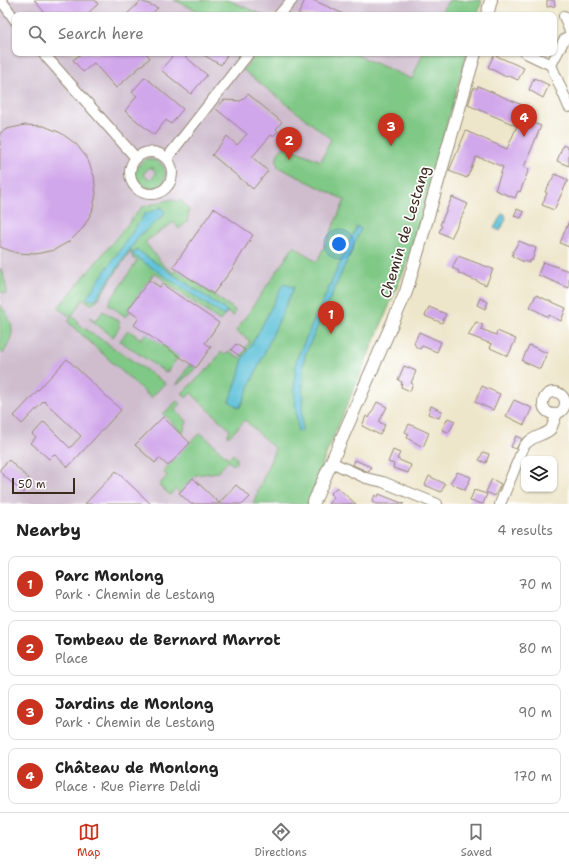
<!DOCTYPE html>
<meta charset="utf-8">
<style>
:root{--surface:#fff;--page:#f6f6f6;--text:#222;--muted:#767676;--line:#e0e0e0;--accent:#c8321e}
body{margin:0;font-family:"Shantell Sans",sans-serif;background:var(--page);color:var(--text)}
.controls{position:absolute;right:12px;bottom:12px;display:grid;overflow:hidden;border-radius:8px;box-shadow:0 1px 3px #0004}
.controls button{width:36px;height:36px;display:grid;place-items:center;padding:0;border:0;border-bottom:1px solid var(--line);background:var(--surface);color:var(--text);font:20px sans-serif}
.scale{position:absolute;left:12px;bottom:10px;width:63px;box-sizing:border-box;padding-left:4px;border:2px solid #3b2a1e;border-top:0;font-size:11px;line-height:14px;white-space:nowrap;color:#3b2a1e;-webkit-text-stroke:3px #fff;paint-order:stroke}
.you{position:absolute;left:339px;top:244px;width:14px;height:14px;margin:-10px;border:3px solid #fff;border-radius:50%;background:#1a73e8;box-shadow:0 0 0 6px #1a73e833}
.badge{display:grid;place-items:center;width:26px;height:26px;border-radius:50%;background:var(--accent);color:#fff;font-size:13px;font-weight:700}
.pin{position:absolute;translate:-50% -33px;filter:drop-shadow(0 1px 2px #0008)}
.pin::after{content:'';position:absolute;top:21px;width:14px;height:12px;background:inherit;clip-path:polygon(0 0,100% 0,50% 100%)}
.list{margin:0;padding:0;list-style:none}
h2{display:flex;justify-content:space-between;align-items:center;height:52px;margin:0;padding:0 16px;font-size:17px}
h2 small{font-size:13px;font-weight:400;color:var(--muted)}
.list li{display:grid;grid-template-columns:26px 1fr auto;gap:12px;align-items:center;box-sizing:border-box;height:56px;margin:0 8px 8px;padding:0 8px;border:1px solid var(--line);border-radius:8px}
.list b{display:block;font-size:15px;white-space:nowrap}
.list p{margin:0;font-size:13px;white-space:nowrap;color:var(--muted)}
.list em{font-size:13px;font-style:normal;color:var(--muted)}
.icon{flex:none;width:22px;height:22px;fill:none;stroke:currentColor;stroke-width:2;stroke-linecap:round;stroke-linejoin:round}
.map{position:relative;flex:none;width:569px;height:504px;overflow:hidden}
.search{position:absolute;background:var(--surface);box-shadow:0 1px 3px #0004;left:12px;right:12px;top:12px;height:44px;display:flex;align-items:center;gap:10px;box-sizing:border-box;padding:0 14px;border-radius:8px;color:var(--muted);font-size:15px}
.sheet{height:308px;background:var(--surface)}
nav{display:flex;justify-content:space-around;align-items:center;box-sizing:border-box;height:56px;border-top:1px solid var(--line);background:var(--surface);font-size:11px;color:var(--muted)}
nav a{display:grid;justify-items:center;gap:2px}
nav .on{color:var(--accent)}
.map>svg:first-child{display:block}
.industrial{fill:#cfbdce}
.green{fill:#7fc885;stroke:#5d7952;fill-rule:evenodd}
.water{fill:#5ac0d8;stroke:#4a757b}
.building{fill:#d1a7eb}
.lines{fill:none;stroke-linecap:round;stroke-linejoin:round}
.minor-casing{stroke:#948874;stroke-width:12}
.tertiary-casing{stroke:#948874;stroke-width:14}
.minor{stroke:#fff;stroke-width:10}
.tertiary{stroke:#fff;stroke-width:12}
.labels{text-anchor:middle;stroke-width:3.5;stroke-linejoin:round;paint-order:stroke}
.street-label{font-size:15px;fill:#3b2a1e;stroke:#fff}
</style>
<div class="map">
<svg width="569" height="504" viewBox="0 0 569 504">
<rect width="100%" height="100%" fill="#fff"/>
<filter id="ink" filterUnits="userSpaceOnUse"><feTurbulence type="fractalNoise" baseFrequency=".025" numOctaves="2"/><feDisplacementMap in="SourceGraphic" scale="8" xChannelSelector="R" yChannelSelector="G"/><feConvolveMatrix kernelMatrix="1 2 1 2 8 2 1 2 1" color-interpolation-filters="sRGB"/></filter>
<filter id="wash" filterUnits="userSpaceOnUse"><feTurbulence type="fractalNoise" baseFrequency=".012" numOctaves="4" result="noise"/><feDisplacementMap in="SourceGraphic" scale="16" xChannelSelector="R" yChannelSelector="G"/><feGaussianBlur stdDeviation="0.9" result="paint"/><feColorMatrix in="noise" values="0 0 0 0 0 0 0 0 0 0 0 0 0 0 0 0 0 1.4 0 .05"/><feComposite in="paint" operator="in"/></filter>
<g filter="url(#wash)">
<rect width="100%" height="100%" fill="#eee6ca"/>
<!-- industrial -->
<path class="industrial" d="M0 0H174L207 15H15V53H258L243 70 331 139 321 161 287 147 325 190 345 200 252 406 275 449 253 504H0Z
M228 0H449L439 15H263Z
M352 53H423L412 79Z"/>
<!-- green -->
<path class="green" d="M174 0H228L263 15H207Z
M449 0H482L478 15H439Z
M258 53H352L412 79 423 53H467L409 259 324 459 310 504H253L275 449 245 420 230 436H227L230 430 191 393 186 398 182 393 211 366 221 352 225 355 229 351 239 358 250 341 236 331 294 246 317 262 345 200 278 167C275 158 277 149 287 147L321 161 331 139 243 70Z
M146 159C157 159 167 164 165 177 161 202 115 179 146 159ZM149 168H153L156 174 151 179 145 177 144 173Z
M172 199 178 202 181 200 189 210 187 222 179 229 174 222 145 242 163 265 174 273 177 269 235 310 234 316 227 312 220 321 165 282 166 281 154 273 128 310 130 312 126 317 108 304 137 261 132 257 131 250 96 302 91 304 83 299 72 316 78 321 77 323 165 383 151 398 68 322 71 317 58 308 142 207Z
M0 268 3 273 7 292 5 294 0 291Z
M0 305C16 325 15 333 3 354L0 351Z
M103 311 120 322 118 324 120 326 113 337 90 319V317L96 321Z
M128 330 141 339 146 333 179 356 168 371 165 372 120 341Z
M190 364 196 368 177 385V384Z
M177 401 180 404 175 410 187 421 183 433 163 414Z
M201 433 228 458 233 454 236 457V463L234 465 228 461 218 472 196 475 179 493 175 489 170 495 159 485 167 476 163 471 191 441Z"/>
<!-- water -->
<path class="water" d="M162 207 165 214 140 235 96 299 88 300 87 297 145 214Z
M502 214H505L506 219 500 231 494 228Z
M357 226 361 229 305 355 303 367 302 431 298 432 294 390 296 360Z
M137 250 227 311 224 316 133 255V251Z
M283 284 294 287 242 403 239 408 229 401 237 381 243 358 260 330Z"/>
<g id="blocks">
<!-- building -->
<path class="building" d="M34 0H95L98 4 86 15H47Z
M305 0H313L346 15H298Z
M547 0H554L555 6 547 7Z
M141 1 158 8 150 15H126Z
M82 53H146L150 58 116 88 94 63 83 72 73 60Z
M175 53H181L207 75 191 94 161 70Z
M200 53H228L221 65Z
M494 55 524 68 518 80 507 75 506 77 488 67Z
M145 77 183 109 171 124 166 120 154 135 125 111 137 96 132 92Z
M534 78 549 85 543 98 529 90Z
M478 86 522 105 519 117 541 126 524 167 529 169 520 192 518 191 515 198 495 190 503 167 484 159 476 157 467 178 449 171 466 131 507 149 517 126 468 105 474 87 477 89Z
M248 94 282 122 276 129 278 131 273 136 271 135 252 157 268 171 253 189 212 155 227 136 237 145 247 134 216 109 224 100 241 101Z
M25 125 44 126 61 133 76 144 87 158 94 176 96 194 92 212 83 228 70 241 54 250 36 254 17 253 0 247V133L7 129Z
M563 145 569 148V166L557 161Z
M555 174 568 180 554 210 542 205 547 193 545 192Z
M452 197 468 204 451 238 439 232 442 226 440 225Z
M214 208 253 235 233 268 213 294 173 267Z
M517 209 524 212 521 218 514 216Z
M569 221V247L560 243Z
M519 241 536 248 532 261 530 260 529 263 524 261V262L512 256 513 253H512Z
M458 256 493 269 486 285 458 273 459 271 452 268Z
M543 262 569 271V288L538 275Z
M149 280 160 287 162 284 219 323 205 343 211 347 196 368 134 325 139 318 128 310Z
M536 295 566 308 561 321 549 315 548 317 530 307Z
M480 298 488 302 485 309 477 305Z
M429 307 446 314 442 323 425 316Z
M476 322 483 325 481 329 496 335 497 331 516 339 508 356 490 348 492 344 468 335Z
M419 332 441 342 437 352 422 346 420 349 416 347 414 343Z
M236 344 245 350 240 356 231 350Z
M529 345 547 353 540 369 522 361Z
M67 359 121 410 68 467 54 454 49 459 31 443 36 437 33 434 44 422 70 448 81 436 44 401 22 424 14 416Z
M404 366 416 371 411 383 413 384 410 391 401 387 402 382 398 380Z
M482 386 500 394 493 410 475 402Z
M514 400 532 408 524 425 506 416Z
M377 402 387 407 379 422 385 425 380 435 362 426 366 416 369 418Z
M431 406 442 411 439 418 428 414Z
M163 417 190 443 168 466 159 458 155 463 135 445Z
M448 418 455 421 449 432 442 430Z
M409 424 429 433 423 447 407 438 409 434 405 432Z
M516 436 522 439 516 449 511 447Z
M393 450 400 453 397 459 411 465 408 473 393 468 394 464 388 462Z
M483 452 489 454 486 463 479 460Z
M9 460 33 483 23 493 0 472V469Z
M355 460 371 467 369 472 353 465Z
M116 471 151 504H85Z
M457 472 471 477 465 490 450 483Z
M429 476 445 484 441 492 425 485Z
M193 478 219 503 236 485 250 497 243 504H191L179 493Z
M492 479 501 484 495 496 486 492Z
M337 487 348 497 356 504H328L334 497 330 494Z
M474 490 487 494 483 504 470 501Z
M379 494 404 504H376L372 502 375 495 378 497Z"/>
</g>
</g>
<g filter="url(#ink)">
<use href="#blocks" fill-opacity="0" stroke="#948874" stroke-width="1"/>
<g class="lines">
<!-- minor casing -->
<g class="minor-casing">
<path id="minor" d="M1 0 15 20
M279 15 292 0
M564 16 569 29
M43 53 136 158
M526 53 551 65 569 107
M551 65 564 40 569 36
M130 173a21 21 0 1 1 42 0a21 21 0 1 1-42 0Z
M167 158 249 53
M543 403a11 11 0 1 1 22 0a11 11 0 1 1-22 0Z
M331 462 366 478 383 482 437 504
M500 504 524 446C532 435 545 436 551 429 553 425 555 418 557 414"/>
</g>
<!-- tertiary casing -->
<g class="tertiary-casing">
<path id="tertiary" d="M487 15 491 0
M313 504 406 292 475 53"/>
</g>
<!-- minor -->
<use href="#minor" class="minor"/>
<!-- tertiary -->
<use href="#tertiary" class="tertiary"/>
</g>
</g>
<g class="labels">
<!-- street labels -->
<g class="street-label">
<text transform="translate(405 232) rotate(-73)" y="5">Chemin de Lestang</text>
</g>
</g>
</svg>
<div class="controls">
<button><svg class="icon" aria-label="layers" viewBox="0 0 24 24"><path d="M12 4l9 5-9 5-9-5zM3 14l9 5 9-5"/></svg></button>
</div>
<div class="scale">50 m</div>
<div class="you"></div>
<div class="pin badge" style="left:331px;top:334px">1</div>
<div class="pin badge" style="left:289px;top:160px">2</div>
<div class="pin badge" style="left:391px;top:146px">3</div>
<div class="pin badge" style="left:524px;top:137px">4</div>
<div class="search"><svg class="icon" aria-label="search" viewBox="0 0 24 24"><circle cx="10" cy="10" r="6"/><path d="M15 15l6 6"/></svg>Search here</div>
</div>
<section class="sheet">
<h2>Nearby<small>4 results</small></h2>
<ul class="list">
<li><span class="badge">1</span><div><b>Parc Monlong</b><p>Park · Chemin de Lestang</p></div><em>70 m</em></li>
<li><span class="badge">2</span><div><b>Tombeau de Bernard Marrot</b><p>Place</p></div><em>80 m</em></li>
<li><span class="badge">3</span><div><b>Jardins de Monlong</b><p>Park · Chemin de Lestang</p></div><em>90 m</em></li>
<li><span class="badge">4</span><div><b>Château de Monlong</b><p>Place · Rue Pierre Deldi</p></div><em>170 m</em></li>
</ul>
</section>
<nav>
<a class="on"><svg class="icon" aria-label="map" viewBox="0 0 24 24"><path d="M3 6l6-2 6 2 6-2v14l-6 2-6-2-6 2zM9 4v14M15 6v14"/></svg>Map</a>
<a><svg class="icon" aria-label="directions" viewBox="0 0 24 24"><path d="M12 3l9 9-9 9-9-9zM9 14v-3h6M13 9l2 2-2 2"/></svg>Directions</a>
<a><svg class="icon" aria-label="saved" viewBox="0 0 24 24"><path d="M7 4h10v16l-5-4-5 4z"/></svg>Saved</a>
</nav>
